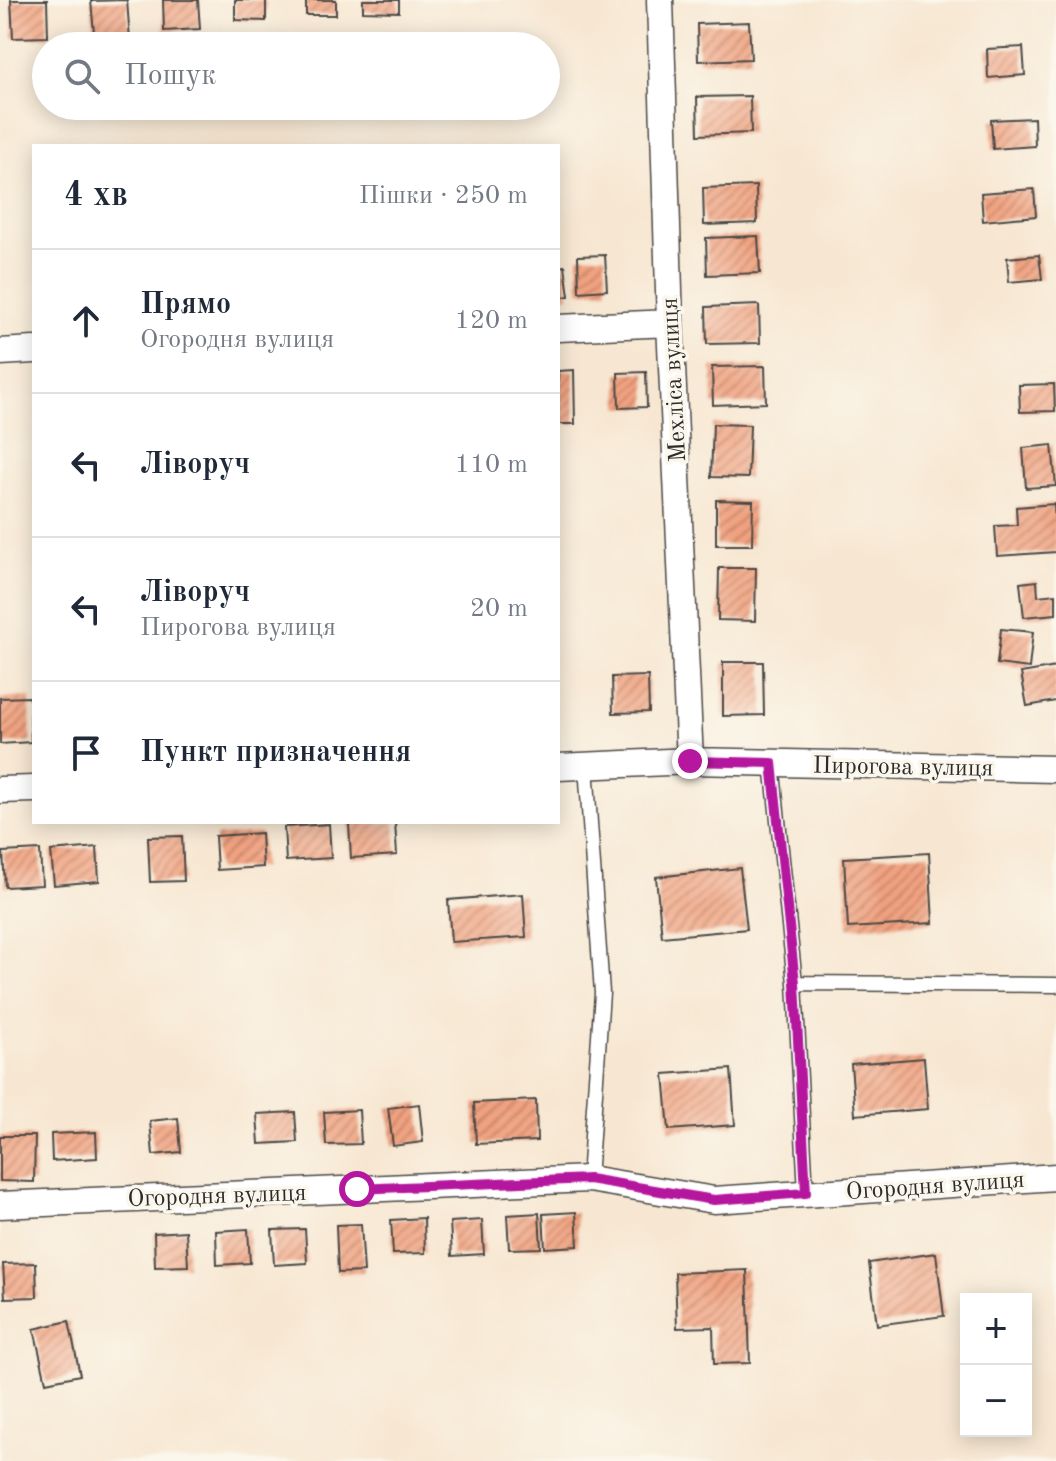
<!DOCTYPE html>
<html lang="uk">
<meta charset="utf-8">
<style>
:root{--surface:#fff;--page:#f2f2f3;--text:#1f2937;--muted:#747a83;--line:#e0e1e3}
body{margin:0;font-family:"Old Standard TT",serif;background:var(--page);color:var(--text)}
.controls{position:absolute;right:24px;bottom:24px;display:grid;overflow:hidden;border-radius:0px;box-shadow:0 4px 20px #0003}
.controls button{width:72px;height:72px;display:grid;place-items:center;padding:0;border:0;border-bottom:2px solid var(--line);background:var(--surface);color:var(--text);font:40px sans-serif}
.stop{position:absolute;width:24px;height:24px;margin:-18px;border:6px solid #b5179e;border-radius:50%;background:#fff}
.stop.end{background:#b5179e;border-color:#fff;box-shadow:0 2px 8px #0008}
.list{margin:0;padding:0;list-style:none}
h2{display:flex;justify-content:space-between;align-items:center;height:104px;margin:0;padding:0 32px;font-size:34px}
h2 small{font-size:26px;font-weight:400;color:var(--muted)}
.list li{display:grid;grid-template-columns:52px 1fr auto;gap:24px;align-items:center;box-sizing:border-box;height:144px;padding:0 32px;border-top:2px solid var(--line)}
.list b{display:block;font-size:30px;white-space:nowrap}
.list p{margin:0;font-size:26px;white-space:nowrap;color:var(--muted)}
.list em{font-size:26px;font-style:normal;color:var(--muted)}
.icon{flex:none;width:44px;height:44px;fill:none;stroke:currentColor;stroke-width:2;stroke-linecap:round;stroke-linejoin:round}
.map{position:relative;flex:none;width:1056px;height:1461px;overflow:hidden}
.search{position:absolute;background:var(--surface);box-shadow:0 4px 20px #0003;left:32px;top:32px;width:528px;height:88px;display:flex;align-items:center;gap:20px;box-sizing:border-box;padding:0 28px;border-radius:44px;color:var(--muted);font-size:30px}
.panel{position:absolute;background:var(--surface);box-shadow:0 4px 20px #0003;left:32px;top:144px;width:528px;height:680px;border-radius:0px}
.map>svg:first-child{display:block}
.building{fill:url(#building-hatch)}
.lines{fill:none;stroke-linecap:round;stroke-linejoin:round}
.lane-casing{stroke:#4a4744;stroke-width:17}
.street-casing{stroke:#4a4744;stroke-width:29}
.lane{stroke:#fff;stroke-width:14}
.street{stroke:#fff;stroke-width:26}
.route{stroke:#b5179e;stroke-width:10}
.labels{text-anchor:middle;stroke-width:7;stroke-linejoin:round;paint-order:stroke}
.street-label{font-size:24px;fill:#2b2b2b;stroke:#fbf7ec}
</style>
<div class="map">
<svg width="1056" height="1461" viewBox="0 0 1056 1461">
<defs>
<pattern id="building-hatch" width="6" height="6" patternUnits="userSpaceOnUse" patternTransform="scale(2)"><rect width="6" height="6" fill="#f1a280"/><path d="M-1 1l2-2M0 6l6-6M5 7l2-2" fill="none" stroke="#c38469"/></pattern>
</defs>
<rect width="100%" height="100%" fill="#fbf7ec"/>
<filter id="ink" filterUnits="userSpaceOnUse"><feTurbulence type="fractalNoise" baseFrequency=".0125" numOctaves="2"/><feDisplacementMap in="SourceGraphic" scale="16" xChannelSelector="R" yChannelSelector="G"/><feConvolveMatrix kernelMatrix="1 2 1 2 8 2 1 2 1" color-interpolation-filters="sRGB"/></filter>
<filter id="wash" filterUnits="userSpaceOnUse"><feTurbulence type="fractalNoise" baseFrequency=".006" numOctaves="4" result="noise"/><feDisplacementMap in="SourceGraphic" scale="32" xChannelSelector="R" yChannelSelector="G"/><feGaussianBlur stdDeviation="1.8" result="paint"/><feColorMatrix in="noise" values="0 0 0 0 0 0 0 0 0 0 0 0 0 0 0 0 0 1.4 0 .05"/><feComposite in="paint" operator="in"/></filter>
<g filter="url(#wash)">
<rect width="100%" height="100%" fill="#f7e7d2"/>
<g id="blocks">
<!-- building -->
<path class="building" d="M11 0H47L48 37 13 38Z
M127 0 130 40 95 43 91 1Z
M163 0H198L200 29 164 31Z
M235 0H266V21L235 20Z
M306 0H336V15H306Z
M363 0H399V12L363 11Z
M749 22 751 59 698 61 697 24Z
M1023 47 1025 75 988 78 987 49Z
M750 96 751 133 698 135 697 97Z
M1034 118 1035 146 993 149 991 120Z
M756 186 757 223 704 225 703 188Z
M1034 189 1036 216 983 221 981 193Z
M758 236 760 273 707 275 706 238Z
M605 255 607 290 579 292 578 256Z
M1039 255 1042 279 1009 282 1007 258Z
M565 266 569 296 558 298V267Z
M759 305 760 343 707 344 706 307Z
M765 366 766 403 713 405 712 367Z
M574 370 575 424H558V371Z
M646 372 647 407 619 408 618 373Z
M1054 384 1055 411 1020 412 1019 385Z
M713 424 750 425 748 478 711 477Z
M1052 445 1056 486 1026 488 1023 448Z
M716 500 753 501 752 545H716Z
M1054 504 1056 552 997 556 995 526 1017 525 1016 507Z
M719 568H756L755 621 718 620Z
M1037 581 1038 596 1056 594V614L1024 617 1020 583Z
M1001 629 1033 632 1029 668 997 664Z
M723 662H763L764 715 723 716Z
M1056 667V701L1027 706 1021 673Z
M648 676 649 712 613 713 612 677Z
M30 697 31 742 0 744V698Z
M395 822 397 855 351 858 349 824Z
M329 824 331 858 286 861 284 827Z
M261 833 263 867 217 870 215 836Z
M182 836 184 881 150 882 148 837Z
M97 847 99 881 54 885 51 851Z
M40 850 42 885 5 887 3 852Z
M929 853 933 923 848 928 844 858Z
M740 868 747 929 662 937 656 877Z
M523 894 526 937 451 942 448 900Z
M924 1058 928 1109 855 1115 851 1064Z
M731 1069 735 1125 669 1130 664 1074Z
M536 1100 537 1141 476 1144 474 1103Z
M419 1104 423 1142 393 1146 388 1108Z
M359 1110 361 1144 326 1145 324 1112Z
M295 1112 297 1142 259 1144 257 1114Z
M178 1118 181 1152 153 1155 150 1121Z
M96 1132 97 1158 52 1161 51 1134Z
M0 1136H35L34 1182 0 1181Z
M576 1212 578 1246 545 1248 543 1214Z
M539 1213 541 1248 509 1249 507 1215Z
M424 1218 425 1253 393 1254 391 1220Z
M482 1220 484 1254 452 1256 450 1222Z
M361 1224 364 1272 338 1273 336 1225Z
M248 1229 250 1263 217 1265 216 1231Z
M305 1229 307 1263 274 1265 272 1230Z
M186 1231 188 1266 155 1267 154 1233Z
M936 1253 944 1316 877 1325 869 1263Z
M36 1263 37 1297 5 1298 3 1264Z
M747 1270 750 1363 714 1364 713 1327 677 1328 675 1273Z
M69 1321 80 1375 46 1382 34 1329Z"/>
</g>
</g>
<g filter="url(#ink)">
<use href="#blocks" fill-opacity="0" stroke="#4a4744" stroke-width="2"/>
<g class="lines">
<!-- lane casing -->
<g class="lane-casing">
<path id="lane" d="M772 763 795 983 806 1193
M586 766 602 993 589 1179
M795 983 1056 985"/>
</g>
<!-- street casing -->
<g class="street-casing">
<path id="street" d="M660 0 670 323 690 761
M558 328 670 323
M0 352 34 350
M558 767 690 761 1056 769
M0 790 34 789
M0 1205 589 1179 714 1200 1056 1177"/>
</g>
<!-- lane -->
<use href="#lane" class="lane"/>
<!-- street -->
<use href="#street" class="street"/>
</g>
</g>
<g class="lines" filter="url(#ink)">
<!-- route -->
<path class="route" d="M357 1189 589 1179 714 1200 806 1193 795 983 772 763 690 761"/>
</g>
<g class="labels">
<!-- street labels -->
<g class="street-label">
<text transform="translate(673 380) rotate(-93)" y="8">Мехліса вулиця</text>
<text transform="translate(903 766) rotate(1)" y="8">Пирогова вулиця</text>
<text transform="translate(935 1185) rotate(-4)" y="8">Огородня вулиця</text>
<text transform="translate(217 1195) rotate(-2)" y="8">Огородня вулиця</text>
</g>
</g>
</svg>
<div class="controls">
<button>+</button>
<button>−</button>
</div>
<div class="stop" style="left:357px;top:1189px"></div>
<div class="stop end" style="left:690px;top:761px"></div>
<div class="search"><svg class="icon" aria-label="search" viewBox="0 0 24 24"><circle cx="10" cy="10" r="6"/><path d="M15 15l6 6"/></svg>Пошук</div>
<section class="panel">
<h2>4 хв<small>Пішки · 250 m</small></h2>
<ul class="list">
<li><svg class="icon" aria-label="ahead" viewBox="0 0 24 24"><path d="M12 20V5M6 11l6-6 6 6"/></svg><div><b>Прямо</b><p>Огородня вулиця</p></div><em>120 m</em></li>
<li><svg class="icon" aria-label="left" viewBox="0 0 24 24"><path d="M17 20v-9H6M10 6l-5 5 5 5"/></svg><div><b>Ліворуч</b></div><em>110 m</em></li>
<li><svg class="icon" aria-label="left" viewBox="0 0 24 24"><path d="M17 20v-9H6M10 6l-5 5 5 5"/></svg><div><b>Ліворуч</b><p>Пирогова вулиця</p></div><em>20 m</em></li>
<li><svg class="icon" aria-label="arrive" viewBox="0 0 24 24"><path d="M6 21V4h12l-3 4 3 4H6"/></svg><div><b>Пункт призначення</b></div></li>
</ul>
</section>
</div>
